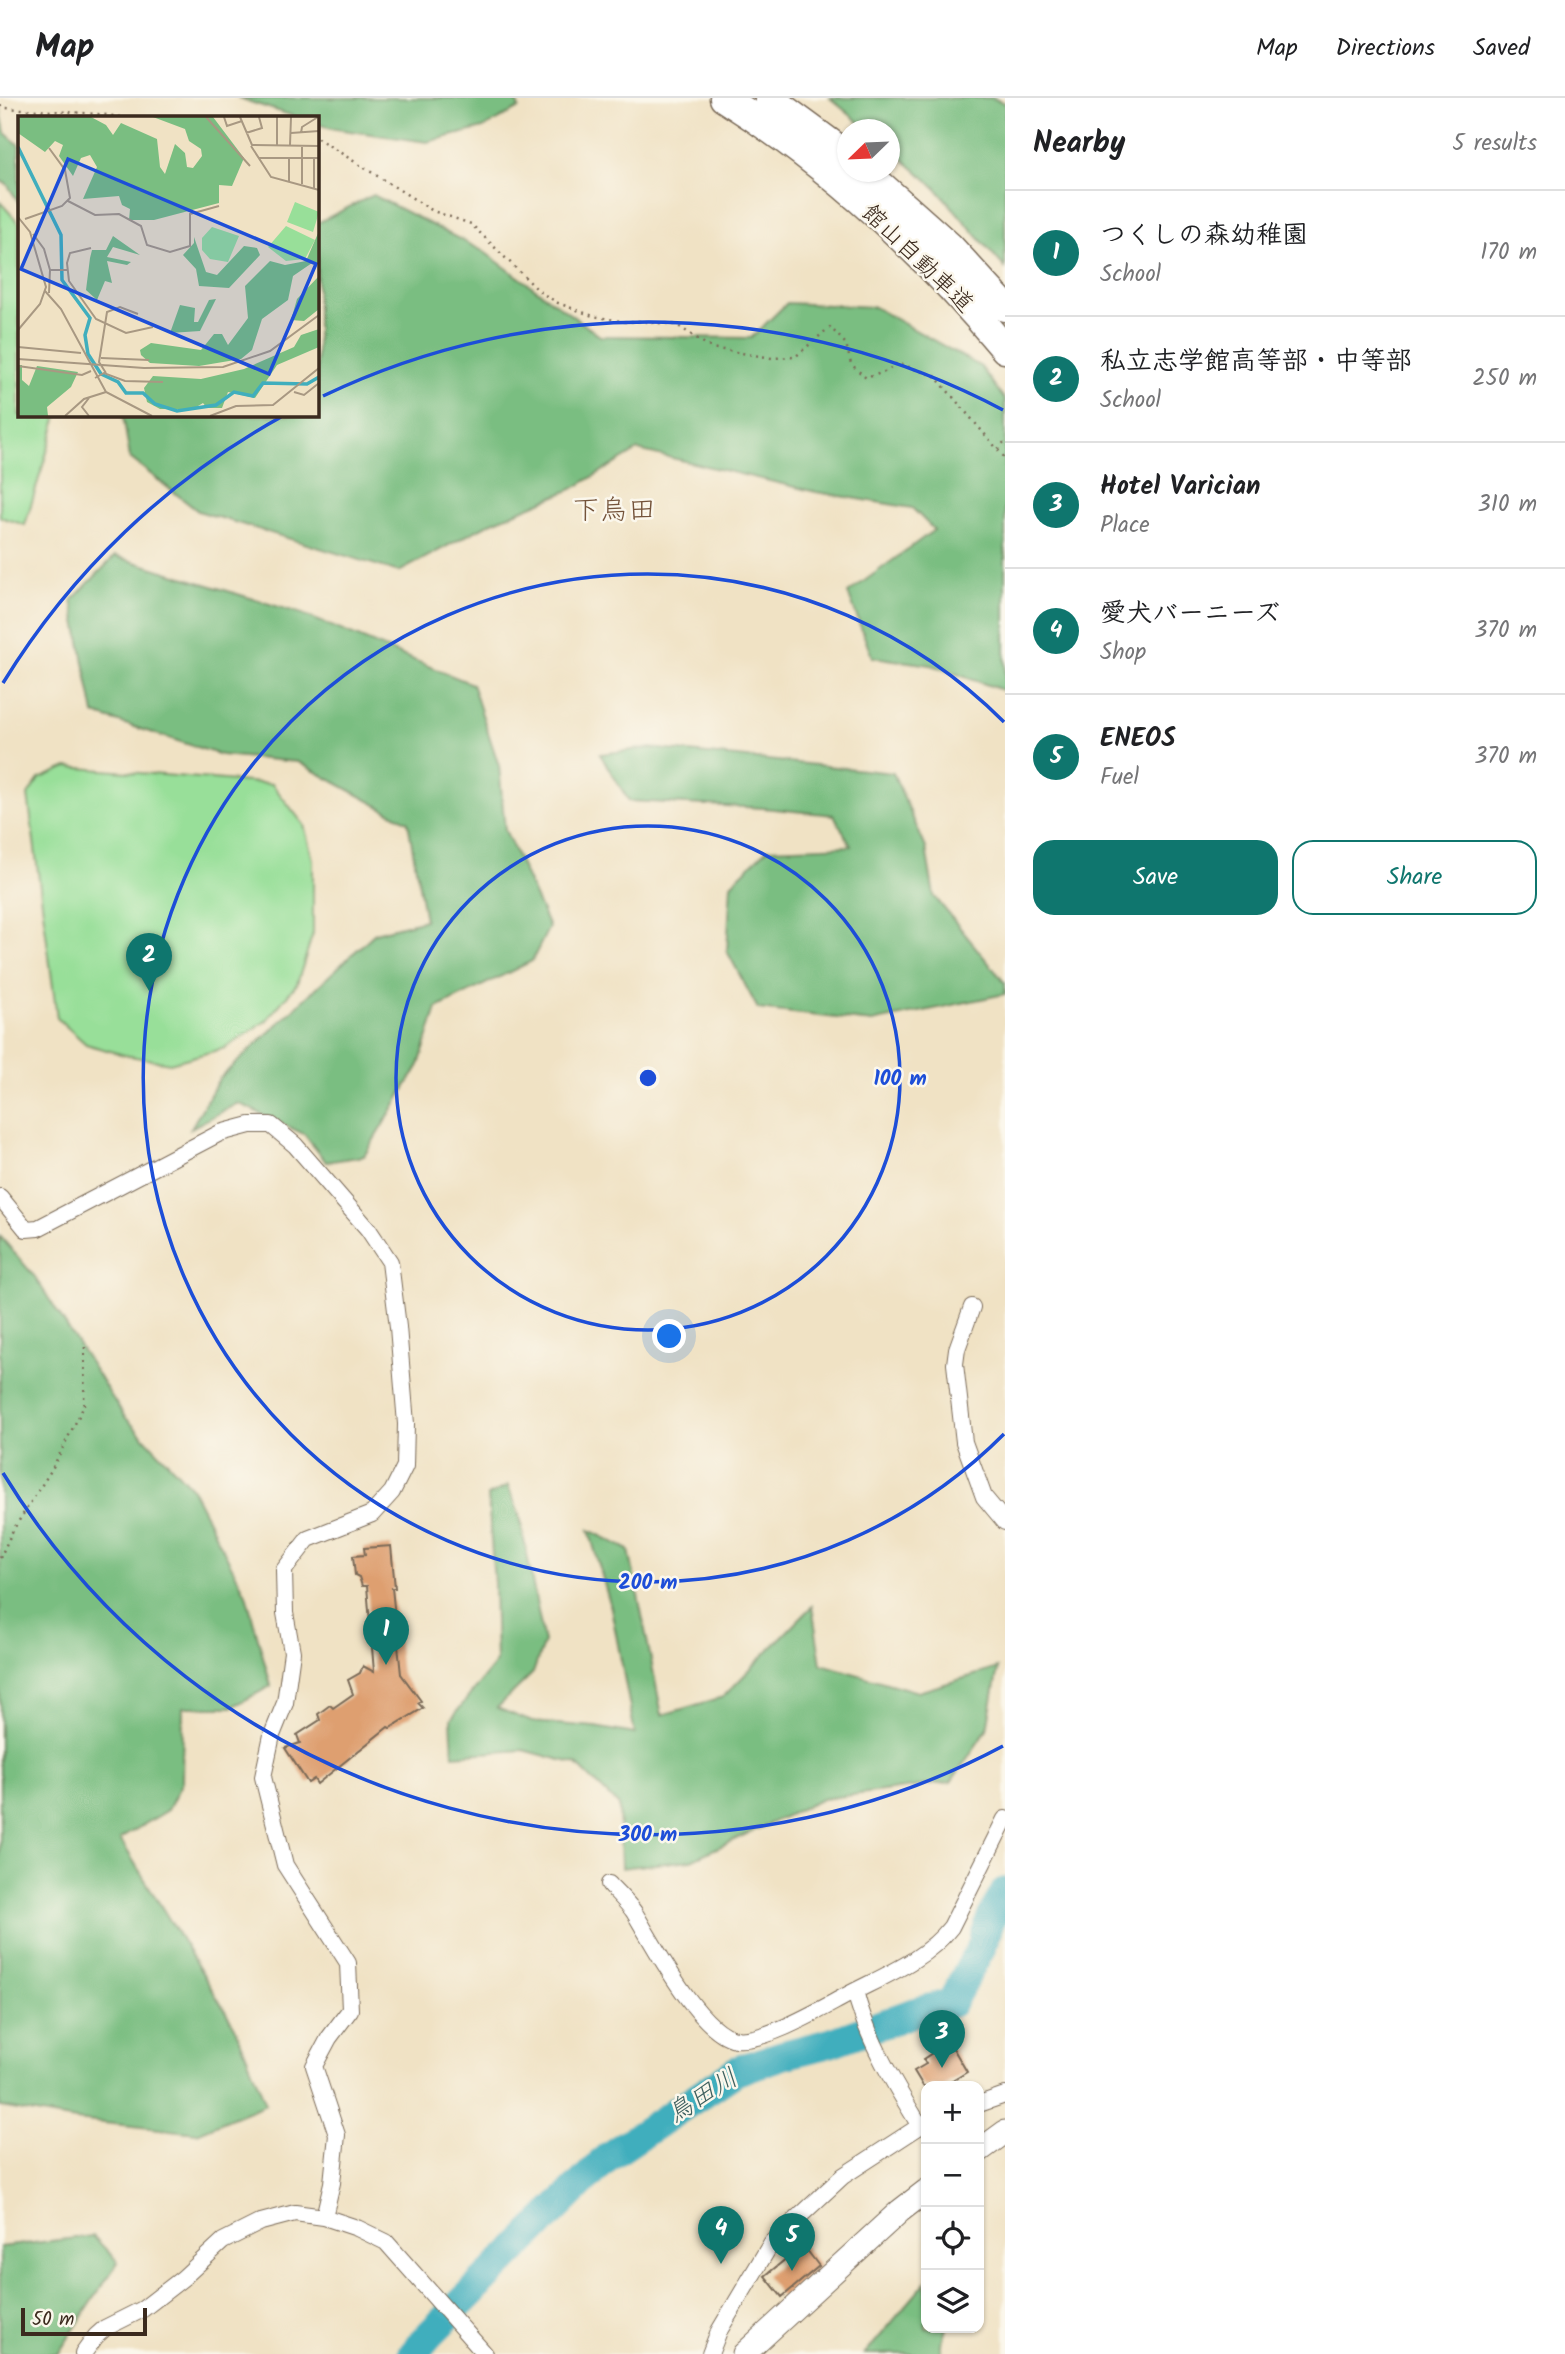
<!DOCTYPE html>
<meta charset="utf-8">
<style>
:root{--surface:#fff;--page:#f6f6f6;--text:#202124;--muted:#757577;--line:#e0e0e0;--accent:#0f766e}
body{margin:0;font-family:Kalam,"Klee One",sans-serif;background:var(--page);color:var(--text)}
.controls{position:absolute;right:21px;bottom:21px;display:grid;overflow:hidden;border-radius:14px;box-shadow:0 2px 5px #0004}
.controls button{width:63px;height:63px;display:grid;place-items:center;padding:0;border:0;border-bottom:2px solid var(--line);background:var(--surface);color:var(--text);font:35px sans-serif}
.compass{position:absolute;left:837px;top:21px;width:63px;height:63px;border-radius:50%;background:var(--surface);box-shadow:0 2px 5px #0004;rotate:247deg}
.scale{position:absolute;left:21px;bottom:18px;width:126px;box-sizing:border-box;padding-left:7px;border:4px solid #3b2a1e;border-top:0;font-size:19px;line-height:24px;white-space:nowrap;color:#3b2a1e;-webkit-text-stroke:5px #fbf7ec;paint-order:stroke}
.you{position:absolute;left:670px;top:1239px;width:24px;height:24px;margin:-18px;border:5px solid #fff;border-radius:50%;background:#1a73e8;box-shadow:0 0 0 10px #1a73e833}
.badge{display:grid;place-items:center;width:46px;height:46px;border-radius:50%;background:var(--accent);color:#fff;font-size:23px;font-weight:700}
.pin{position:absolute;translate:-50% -58px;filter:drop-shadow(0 2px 4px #0008)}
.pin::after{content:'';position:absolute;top:37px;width:24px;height:21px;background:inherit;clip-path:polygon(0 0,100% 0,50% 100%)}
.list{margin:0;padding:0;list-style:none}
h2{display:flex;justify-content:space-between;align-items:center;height:91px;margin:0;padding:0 28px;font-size:30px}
h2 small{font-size:23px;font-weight:400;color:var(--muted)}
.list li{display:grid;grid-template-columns:46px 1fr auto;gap:21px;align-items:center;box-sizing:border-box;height:126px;padding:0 28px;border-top:2px solid var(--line)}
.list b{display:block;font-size:26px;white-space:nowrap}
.list p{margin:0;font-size:23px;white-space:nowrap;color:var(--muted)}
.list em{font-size:23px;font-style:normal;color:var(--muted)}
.actions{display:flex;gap:14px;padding:21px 28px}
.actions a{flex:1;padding:16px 0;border:2px solid var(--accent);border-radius:21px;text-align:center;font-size:24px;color:var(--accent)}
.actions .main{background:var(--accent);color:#fff}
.icon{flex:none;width:38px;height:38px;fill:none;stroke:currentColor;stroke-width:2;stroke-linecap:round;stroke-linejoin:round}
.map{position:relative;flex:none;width:1005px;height:2256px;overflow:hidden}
header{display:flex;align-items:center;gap:42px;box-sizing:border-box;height:98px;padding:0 35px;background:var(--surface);border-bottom:2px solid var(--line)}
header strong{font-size:33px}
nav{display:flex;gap:38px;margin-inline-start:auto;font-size:24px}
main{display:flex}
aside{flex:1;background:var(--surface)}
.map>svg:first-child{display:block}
.green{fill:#98df99;stroke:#6a845c;stroke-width:2}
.forest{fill:#7abe81;stroke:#5a7450;stroke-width:2}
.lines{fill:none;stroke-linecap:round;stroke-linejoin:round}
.river{stroke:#40aebd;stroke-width:30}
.building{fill:#de9f6f}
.street-casing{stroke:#7a6a58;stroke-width:18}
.secondary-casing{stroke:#7a6a58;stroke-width:25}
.highway-casing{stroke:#7a6a58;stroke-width:31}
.path{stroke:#7a6a58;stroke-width:2.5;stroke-dasharray:2 5;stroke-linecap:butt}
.street{stroke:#fff;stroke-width:16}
.secondary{stroke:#fff;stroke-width:23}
.highway{stroke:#fff;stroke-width:28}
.ring{fill:none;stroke:#1d4ed8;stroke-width:3.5}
.labels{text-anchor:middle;stroke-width:5;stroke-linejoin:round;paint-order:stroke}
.street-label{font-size:24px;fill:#3b2a1e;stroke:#fbf7ec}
.water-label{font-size:26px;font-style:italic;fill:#3d5f5e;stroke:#fbf7ec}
.quarter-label{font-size:28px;fill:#74533a;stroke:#fbf7ec}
.inset-river{fill:none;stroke:#40aebd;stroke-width:3.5}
.inset-road{fill:none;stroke:#a89882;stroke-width:2}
.view{fill:#1d4ed8;fill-opacity:0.15;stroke:#1d4ed8;stroke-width:3.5}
.inset-edge{fill:none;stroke:#3b2a1e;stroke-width:3.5}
.centre{fill:#1d4ed8;stroke:#fbf7ec;stroke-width:3.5}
.ring-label{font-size:21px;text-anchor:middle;font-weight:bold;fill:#1d4ed8;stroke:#fbf7ec;stroke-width:5;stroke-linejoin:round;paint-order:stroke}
</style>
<header>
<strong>Map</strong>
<nav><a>Map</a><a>Directions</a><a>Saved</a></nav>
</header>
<main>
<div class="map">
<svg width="1005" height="2256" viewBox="0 0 1005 2256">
<rect width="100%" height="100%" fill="#fbf7ec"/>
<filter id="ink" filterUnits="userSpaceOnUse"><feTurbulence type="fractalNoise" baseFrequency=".0143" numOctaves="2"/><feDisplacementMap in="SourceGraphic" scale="14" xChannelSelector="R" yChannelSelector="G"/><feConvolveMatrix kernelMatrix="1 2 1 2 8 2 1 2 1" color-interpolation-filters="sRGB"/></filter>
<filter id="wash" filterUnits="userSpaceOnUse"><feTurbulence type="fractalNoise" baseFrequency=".00686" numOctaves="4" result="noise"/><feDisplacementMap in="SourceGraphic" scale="28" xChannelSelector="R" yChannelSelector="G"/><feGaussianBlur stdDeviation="1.57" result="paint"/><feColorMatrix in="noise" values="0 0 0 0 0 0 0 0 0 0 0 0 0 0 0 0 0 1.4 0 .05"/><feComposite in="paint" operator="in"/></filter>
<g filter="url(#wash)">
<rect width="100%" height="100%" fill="#f0e2c4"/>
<!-- green -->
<path class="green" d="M0 104 19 125V317H58L25 427 0 419Z
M67 669 272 686 304 727 313 762V835L297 886 266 923 225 950 170 965 124 957 86 946 57 920 28 697 39 681Z"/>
<!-- forest -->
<path class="forest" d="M238 0H515L519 10 483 30 427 44 336 31 317 26V19H296Z
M830 0H992L1005 5V170L935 89 890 50V32L867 31Z
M0 9 5 35 19 47V105L7 86 0 83Z
M373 97 483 153 600 238 751 240 787 205 874 209 981 269 1005 302V593L931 567 872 559 848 495 934 432 912 410 816 394 638 352 572 391 490 425 399 474 198 413 130 360 123 317H317V125Z
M115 458 302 516 472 586 499 668 505 732 549 829 532 863 437 910 419 967 364 1058 326 1064 304 1036 238 1005 191 1030 219 981 375 835 425 822 408 724 298 664 221 657 94 616 72 502Z
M650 650 893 675 926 750 934 798 1005 885V896L872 924 758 911 727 853 731 786 767 751 851 748 834 717 763 710 629 703 600 656Z
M0 1138 35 1179 124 1318 191 1389 246 1496 271 1588 232 1609H183L182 1684 168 1712 120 1741 235 1929 266 2006 197 2035 76 2022 0 2009Z
M508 1388 519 1416 544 1544 533 1575 497 1610 532 1624 595 1629 635 1636 611 1510 589 1432 629 1452 662 1617 723 1599 812 1508 821 1566 918 1594 998 1570 987 1631 951 1684 822 1701 691 1762 621 1770 619 1708 576 1666 523 1652 453 1657 451 1621 496 1564 494 1485 488 1398Z
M93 2138 118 2164 58 2256H0V2149Z
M926 2184V2230H946L941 2246 942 2256H865Z"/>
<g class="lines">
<!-- river -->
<path class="river" d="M413 2256 430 2236 609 2058 736 1973 783 1957 830 1945 915 1914 951 1905 982 1848 991 1820 1005 1794"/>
</g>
<g id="blocks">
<!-- building -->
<path class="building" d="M391 1448 395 1490H392L401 1576 421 1603 418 1605 423 1610 390 1630 388 1629 317 1686 314 1681 308 1685 285 1650 300 1645 297 1637 320 1622 318 1616 330 1607 333 1610 353 1596 348 1582 360 1575 363 1568 374 1574 367 1488H362L359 1479 355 1477 353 1458 365 1457 364 1450Z
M953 1950 967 1974 944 1988H923L914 1973 926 1966 923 1961 937 1952 940 1957Z
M803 2147 819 2168 782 2199 765 2178Z"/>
</g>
</g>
<g filter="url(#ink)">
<use href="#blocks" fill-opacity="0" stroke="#7a6a58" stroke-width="2"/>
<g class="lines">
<!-- street casing -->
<g class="street-casing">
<path id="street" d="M0 1099 26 1131 38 1130 220 1035 250 1027H271L295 1047 368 1131 390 1164 398 1229 406 1326 405 1368 392 1394 372 1416 308 1441 284 1472 285 1515 292 1554 285 1605 272 1637 263 1679 285 1767 348 1865 350 1912 329 1940 314 1968 337 2037 332 2085 324 2119
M972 1209 957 1251 955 1266 964 1344 984 1399 1005 1424
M609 1786C617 1795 627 1804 634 1814 653 1845 699 1935 736 1941 762 1945 816 1914 840 1901 878 1880 924 1864 951 1829L1005 1721
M855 1893C867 1941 894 1986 920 2028L926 2025
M979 2006 1005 1997
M83 2256 96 2238 105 2230 143 2211 183 2180 223 2143 261 2124 295 2115 324 2119 357 2130 386 2144 485 2256
M710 2256 719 2233 772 2144 843 2078 920 2028"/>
</g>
<!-- secondary casing -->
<g class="secondary-casing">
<path id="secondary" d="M979 2053 1005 2034
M744 2256 900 2113 926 2093"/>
</g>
<!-- highway casing -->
<g class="highway-casing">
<path id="highway" d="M724 0C830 67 925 155 1005 251
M769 0 848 58
M866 74 949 148 1005 209"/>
</g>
<!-- path -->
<path class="path" d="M0 8 6 10 98 16 121 19
M317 40 433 113 471 126 540 194 558 205 593 218 626 224 638 223 677 227 711 250 772 260 795 259 830 229 846 246 851 266 866 280 887 273 897 265 935 278 1005 360
M998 351 1005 343
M0 1460 13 1432 52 1371 84 1308 85 1244"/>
<!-- street -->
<use href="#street" class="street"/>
<!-- secondary -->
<use href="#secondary" class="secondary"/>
<!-- highway -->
<use href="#highway" class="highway"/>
</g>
</g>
<!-- distance rings -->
<g class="ring">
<circle cx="648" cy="980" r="252"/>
<path d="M1004 1336A504 504 0 1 1 1004 624"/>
<path d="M1003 1648A756 756 0 0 1 3 1375M3 585A756 756 0 0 1 281 319M323 298A756 756 0 0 1 1003 312"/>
</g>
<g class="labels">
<!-- street labels -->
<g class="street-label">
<text transform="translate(918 160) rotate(44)" y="8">館山自動車道</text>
</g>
<!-- water labels -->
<g class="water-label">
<text transform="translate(702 1997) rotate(-32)" y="9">鳥田川</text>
</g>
<!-- quarter labels -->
<g class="quarter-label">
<text x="614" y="421">下烏田</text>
</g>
</g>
<!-- overview -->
<g transform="translate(18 18)">
<rect width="301" height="301" fill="#f0e2c4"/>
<path d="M277 86 301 96 295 116 269 106ZM268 110 297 124 287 143 268 145 250 131ZM194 111 221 120 210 146 192 143 184 134V122Z" fill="#98df99"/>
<path d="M0 1H73L88 9 95 19 103 7 139 23 142 51 147 58 157 28 167 37 169 51 175 52 184 40 183 33 171 25 167 13 135 1H195L226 42 214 70 201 69V87L136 104H111L112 93 104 89 101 80 65 83 79 51 72 39 63 42 55 60 41 40 45 29 37 25 27 36 0 17ZM301 115V148L294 147 275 160 270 184 244 203 234 234 223 243 181 250 132 247 123 239 122 234 133 227 183 234 196 218H204L210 229 230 202 227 170 252 145 267 149 288 145ZM95 120 122 139 95 131 89 141 113 146 109 149 89 145 94 167 87 165 79 184 68 174 72 142 74 134H88ZM176 121 188 156 199 159 226 130 239 132 242 139 211 172 181 170 178 153 165 139 176 127ZM301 160V193L286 205 273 204 279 183ZM198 183 182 215 152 217 162 189 177 192 176 206H180L191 184ZM301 213V231L259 249 237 282 210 276 204 292H189L185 287 175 293H142L129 286 126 272 135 260 183 263 226 253 276 231 283 219ZM0 249H4V264L11 270 19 250 60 256 53 271 29 291 30 300H0Z" fill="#7abe81"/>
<path class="inset-river" d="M0 31 43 119 44 164 72 202 67 219 70 238 83 258 100 266 108 277H125L137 288 159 295 198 289 216 276 235 280 245 267 289 268 301 261"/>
<path class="inset-road" d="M188 1 232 50M206 1 209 10 224 5M222 1 234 29 301 30M228 17 244 12 241 1M273 17 301 15M283 17 284 11 300 1M259 29V1M272 29 273 1M233 30 253 61 301 74M284 30V68M241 42H301M271 65V42M296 72V42M50 85 77 99 101 98 123 110 129 129 152 136 172 130V98L201 90M0 101 12 116 28 171 22 188 0 214M7 103 44 90 52 82 47 54 31 32M15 118 26 133 32 154M73 132 52 137 49 147 51 165 78 203 108 217 135 211M27 175 43 193 88 276 134 300M31 177 32 154H50M0 231 63 237M83 242 131 244M0 243 126 252 205 251 252 235 301 199M0 250 64 259 73 255M88 257 81 246 89 196 102 191 120 198M77 262 86 257 107 265 145 266M276 276 286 279 301 267M47 300 66 283 88 276M71 300 64 291 71 282M192 300 218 290 255 289 301 252"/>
<path class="view" d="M50 43 298 148 251 258 3 153Z"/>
<rect width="301" height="301" class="inset-edge"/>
</g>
<circle cx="648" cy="980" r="10" class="centre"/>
<g class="ring-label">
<text x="900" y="987">100 m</text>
<text x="648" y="1491">200 m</text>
<text x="648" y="1743">300 m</text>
</g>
</svg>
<div class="controls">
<button>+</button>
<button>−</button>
<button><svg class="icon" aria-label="locate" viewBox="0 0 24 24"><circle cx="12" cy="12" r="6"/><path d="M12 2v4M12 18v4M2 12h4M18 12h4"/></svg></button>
<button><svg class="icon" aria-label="layers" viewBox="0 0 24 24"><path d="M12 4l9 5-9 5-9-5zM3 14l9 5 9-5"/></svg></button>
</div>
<svg class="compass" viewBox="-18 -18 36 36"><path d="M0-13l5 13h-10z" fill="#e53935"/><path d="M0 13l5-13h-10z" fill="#757577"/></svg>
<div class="scale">50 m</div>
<div class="you"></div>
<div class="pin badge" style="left:386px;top:1567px">1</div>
<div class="pin badge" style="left:149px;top:893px">2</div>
<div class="pin badge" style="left:942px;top:1970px">3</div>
<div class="pin badge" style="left:721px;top:2166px">4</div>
<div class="pin badge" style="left:792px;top:2173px">5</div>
</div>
<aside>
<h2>Nearby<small>5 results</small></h2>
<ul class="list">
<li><span class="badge">1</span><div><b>つくしの森幼稚園</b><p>School</p></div><em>170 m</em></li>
<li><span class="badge">2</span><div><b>私立志学館高等部・中等部</b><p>School</p></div><em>250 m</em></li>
<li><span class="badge">3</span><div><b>Hotel Varician</b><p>Place</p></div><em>310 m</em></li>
<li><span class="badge">4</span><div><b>愛犬バーニーズ</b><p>Shop</p></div><em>370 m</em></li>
<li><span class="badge">5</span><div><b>ENEOS</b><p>Fuel</p></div><em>370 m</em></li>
</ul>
<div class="actions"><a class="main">Save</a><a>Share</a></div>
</aside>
</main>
